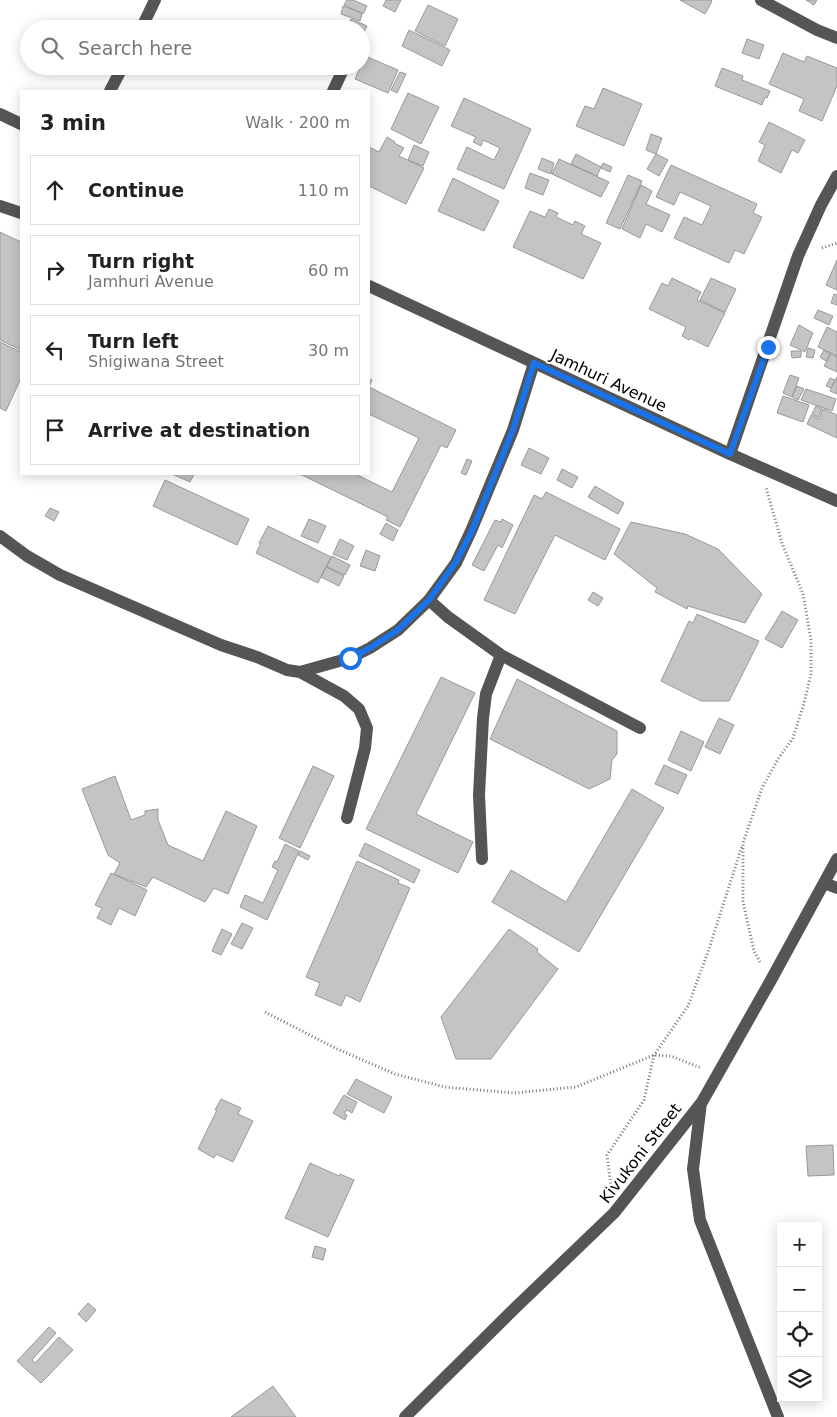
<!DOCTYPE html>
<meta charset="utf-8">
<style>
:root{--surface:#fff;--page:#f6f6f6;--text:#222;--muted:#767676;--line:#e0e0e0}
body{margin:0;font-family:"DejaVu Sans",sans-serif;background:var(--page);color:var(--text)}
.controls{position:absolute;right:15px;bottom:15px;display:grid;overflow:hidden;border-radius:0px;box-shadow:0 2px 12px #0003}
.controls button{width:45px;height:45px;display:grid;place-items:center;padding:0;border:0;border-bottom:1px solid var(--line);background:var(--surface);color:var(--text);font:25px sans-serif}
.stop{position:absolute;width:15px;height:15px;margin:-11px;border:4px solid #1a73e8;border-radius:50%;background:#fff}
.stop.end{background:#1a73e8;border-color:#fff;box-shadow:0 1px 5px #0008}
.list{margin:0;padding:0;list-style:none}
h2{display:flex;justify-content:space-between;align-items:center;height:65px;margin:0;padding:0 20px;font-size:21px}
h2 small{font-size:16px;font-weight:400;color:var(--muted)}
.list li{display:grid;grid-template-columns:32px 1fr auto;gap:15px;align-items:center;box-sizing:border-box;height:70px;margin:0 10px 10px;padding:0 10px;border:1px solid var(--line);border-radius:0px}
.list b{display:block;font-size:19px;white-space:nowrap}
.list p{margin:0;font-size:16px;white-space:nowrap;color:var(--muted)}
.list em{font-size:16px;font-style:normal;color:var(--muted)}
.icon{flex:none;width:28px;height:28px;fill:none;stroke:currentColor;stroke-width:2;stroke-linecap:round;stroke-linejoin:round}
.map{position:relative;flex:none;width:837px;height:1417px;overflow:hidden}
.search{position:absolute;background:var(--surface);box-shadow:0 2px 12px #0003;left:20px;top:20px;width:350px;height:55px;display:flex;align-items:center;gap:12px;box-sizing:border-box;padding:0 18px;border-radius:28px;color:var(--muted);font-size:19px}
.panel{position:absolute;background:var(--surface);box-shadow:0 2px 12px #0003;left:20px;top:90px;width:350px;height:385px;border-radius:0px}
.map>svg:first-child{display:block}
.building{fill:#c4c4c4;stroke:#999}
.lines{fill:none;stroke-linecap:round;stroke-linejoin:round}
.path{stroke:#777;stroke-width:3;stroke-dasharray:1 2.5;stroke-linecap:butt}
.minor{stroke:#555;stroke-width:12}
.route{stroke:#1a73e8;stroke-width:6}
.labels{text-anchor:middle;stroke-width:4;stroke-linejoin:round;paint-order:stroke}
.street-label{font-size:16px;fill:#000;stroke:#fff}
</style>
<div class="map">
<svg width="837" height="1417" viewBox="0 0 837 1417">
<rect width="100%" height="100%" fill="#fff"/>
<!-- building -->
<path class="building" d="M347 0H353L367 6 363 14 344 5Z
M386 0H401L395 12 383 6Z
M680 0H711L712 1 705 14Z
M806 0H817L814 5Z
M428 5 458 19 445 46 415 31Z
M343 6 362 13 360 21 341 14Z
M351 19 367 26 361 38V29H347Z
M409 30 450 50 442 66 402 46Z
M747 39 764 45 759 59 742 53Z
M783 53 804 62 807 56 837 68V86L822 121 799 111 804 99 769 84Z
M365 56 398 70 388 93 355 79Z
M722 68 743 76 742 80 770 91 767 98 765 97 762 105 715 86Z
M400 72 406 74 397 93 391 90Z
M603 88 642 104 624 146 576 126 585 106 594 109Z
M408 93 439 107 421 144 391 129Z
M464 98 531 129 504 189 457 169 467 147 494 160 500 148 483 140 481 146 473 142 476 137 451 126Z
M769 122 805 140 798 153 792 150 781 173 758 161 765 145 759 142Z
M651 134 662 138 656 154 646 150Z
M387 137 395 142 394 143 404 148 399 156 424 168 406 204 369 186V147L379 152Z
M414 145 429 152 423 166 408 160Z
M576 154 601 167 597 176 571 164Z
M656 154 668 160 659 176 647 169Z
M542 158 554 163 551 174 538 169Z
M559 159 609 182 601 197 552 174Z
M603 163 612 167 610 172 601 168Z
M671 165 757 204 753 213 762 217 744 254 735 250 729 263 674 238 684 217 702 225 711 206 680 192 674 205 656 197Z
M530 173 549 180 543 195 525 188Z
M628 175 642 181 620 229 606 223Z
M453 178 499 201 484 231 438 211Z
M641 185 652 191 646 204 670 215 662 232 646 224 640 238 622 229Z
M549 209 558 213 556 217 573 225 575 221 585 226 581 234 601 243 583 279 513 247 530 211 545 217Z
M0 232 21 242V350L0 340Z
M837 260V290L826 285Z
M672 278 701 292 697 300 725 313 708 347 690 338 689 340 682 336 686 327 649 309 662 283 668 286Z
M711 278 736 289 725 312 700 300Z
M834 294 837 295V305L831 303Z
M818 310 833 316 829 325 814 318Z
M799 325 813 333 805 352 790 345Z
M827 327 837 332V356L818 347Z
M0 342 21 352V378L6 411 0 408Z
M808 348 815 350 813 358 806 357Z
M824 350 830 354 826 361 820 357Z
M791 351H801V357L792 358Z
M831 354 837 357V372L824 366Z
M790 375 799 378 792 397 783 393Z
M837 377V394L830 391Z
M830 378 835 380 831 388 826 386Z
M369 379 372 380 369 387 456 430 447 448 441 445 400 527 386 520 388 517 300 474H355L392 492 419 438 369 414Z
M797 386 804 389 798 400 792 397Z
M806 389 836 399 832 411 801 400Z
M783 396 809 405 803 422 777 413Z
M816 406 822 409 818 417 812 414Z
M823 409 837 415V438L807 424 811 415 819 419Z
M529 448 549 458 541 474 521 465Z
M467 459 472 461 466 475 461 473Z
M562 469 578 477 572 488 557 480Z
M172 474H194L190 482Z
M165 480 249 519 237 545 153 506Z
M595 486 624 503 618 514 588 497Z
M546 492 620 529 605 560 555 535 515 614 484 600 534 495 542 499Z
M50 508 59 512 54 521 45 516Z
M309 519 326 526 318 543 301 536Z
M502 519 513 525 502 548 498 545 484 571 472 565 495 520 501 522Z
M631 522 685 534 718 549 762 594 745 623 688 606 687 609 655 592 657 588 614 554Z
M386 523 398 530 393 541 380 534Z
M268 526 331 557 318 583 256 553 261 543H259Z
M340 539 354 546 347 560 333 554Z
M366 550 380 556 375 571 360 566Z
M332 556 350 565 345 575 327 567Z
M326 567 344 576 339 586 321 577Z
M593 592 603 598 598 606 588 600Z
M782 611 798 620 782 648 765 639Z
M697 614 759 641 729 701H701L661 681 689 621 693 623Z
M441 677 475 693 416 814 473 842 458 873 366 829Z
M517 679 617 731V754L612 760 610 779 589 789 490 739Z
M719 718 734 725 720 754 705 747Z
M681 731 704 742 691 771 668 760Z
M664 765 687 775 678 794 655 784Z
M313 766 334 776 300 848 279 838Z
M115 776 131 820 145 815V811L158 809V820L168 845 203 861 226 811 257 826 228 894 214 888 205 902 153 877 146 887 114 874 120 863 108 855 82 789Z
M632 789 664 808 579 952 492 902 511 870 566 902Z
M365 843 420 870 414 883 359 856Z
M285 844 299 851 267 920 240 907 245 895 263 903 278 870 272 867 275 861 277 862Z
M300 851 310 856 308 860 298 855Z
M357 861 399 880 398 883 410 888 360 1002 346 995 341 1006 315 995 320 983 306 977Z
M111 873 147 890 135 916 119 908 111 925 97 918 102 908 95 905Z
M242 923 253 928 242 949 231 944Z
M222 929 232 934 221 955 212 951Z
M509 929 538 949 537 952 558 969 491 1059H456L441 1017Z
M356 1079 392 1097 384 1113 347 1094Z
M344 1095 357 1102 352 1113 347 1110 344 1114 347 1115 345 1120 333 1113Z
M221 1099 241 1108 238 1114 253 1121 233 1162 216 1154 214 1158 198 1149 217 1110H215Z
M833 1145 834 1175 808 1176 806 1146Z
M310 1163 339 1176 340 1174 354 1180 328 1237 285 1218Z
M315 1246 326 1249 323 1260 312 1257Z
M88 1303 96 1310 86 1322 78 1314Z
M49 1327 56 1333 32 1360 35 1363 59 1337 73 1350 41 1383 17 1361Z
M273 1386 296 1417H231Z"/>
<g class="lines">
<!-- path -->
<path class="path" d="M822 248 837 243
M760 962 754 951 743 902V843L762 788 778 759 793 738 804 703 811 674V640L803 594 782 543 766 488
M265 1012 337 1049 395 1074 445 1087 514 1093 576 1087 654 1055 671 1056 701 1068
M611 1187 607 1155 644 1100 654 1055 688 1006 708 952 742 846"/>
<!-- minor -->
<path class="minor" d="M761 0 817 30 837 38
M141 29 155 0
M110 91 123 66
M333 91 342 72
M0 114 21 124
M0 206 21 213
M369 286 730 454 837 501
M730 454 798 256 821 205 837 176
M0 536 27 556 60 575 221 645 257 657 287 670 300 672 350 658 370 648 398 630 429 600 456 563 471 531 513 430 534 363
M429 600 448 617 501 655 640 728
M300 672 344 696 359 709 367 728 365 748 347 818
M482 859 479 795 483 718 486 694 501 655
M824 883 837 888
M701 1103 693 1169 700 1220 778 1417
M405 1417 512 1311 614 1213 702 1102 771 980 837 859"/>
</g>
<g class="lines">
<!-- route -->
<path class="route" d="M350 658 370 648 398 630 429 600 456 562 472 531 513 430 534 363 730 454 768 347"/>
</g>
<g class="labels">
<!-- street labels -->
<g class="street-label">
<text transform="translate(609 380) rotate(25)" y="6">Jamhuri Avenue</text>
<text transform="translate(640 1153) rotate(-52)" y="6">Kivukoni Street</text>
</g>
</g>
</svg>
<div class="controls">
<button>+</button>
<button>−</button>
<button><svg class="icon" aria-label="locate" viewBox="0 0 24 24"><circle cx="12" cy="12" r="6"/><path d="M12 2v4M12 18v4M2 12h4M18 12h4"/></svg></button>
<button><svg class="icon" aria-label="layers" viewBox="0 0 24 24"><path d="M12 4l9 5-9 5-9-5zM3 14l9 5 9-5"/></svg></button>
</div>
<div class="stop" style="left:350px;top:658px"></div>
<div class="stop end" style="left:768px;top:347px"></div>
<div class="search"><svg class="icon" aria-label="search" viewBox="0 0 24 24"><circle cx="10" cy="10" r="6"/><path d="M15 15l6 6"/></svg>Search here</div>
<section class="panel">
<h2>3 min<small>Walk · 200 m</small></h2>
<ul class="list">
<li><svg class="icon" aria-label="ahead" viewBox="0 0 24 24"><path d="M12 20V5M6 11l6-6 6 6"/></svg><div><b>Continue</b></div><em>110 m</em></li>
<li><svg class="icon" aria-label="right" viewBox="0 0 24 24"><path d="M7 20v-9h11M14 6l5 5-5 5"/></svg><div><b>Turn right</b><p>Jamhuri Avenue</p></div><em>60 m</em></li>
<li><svg class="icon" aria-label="left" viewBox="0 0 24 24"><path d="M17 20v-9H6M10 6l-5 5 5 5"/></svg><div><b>Turn left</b><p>Shigiwana Street</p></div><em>30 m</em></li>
<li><svg class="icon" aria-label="arrive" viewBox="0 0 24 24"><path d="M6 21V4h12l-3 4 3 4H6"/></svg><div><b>Arrive at destination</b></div></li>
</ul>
</section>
</div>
